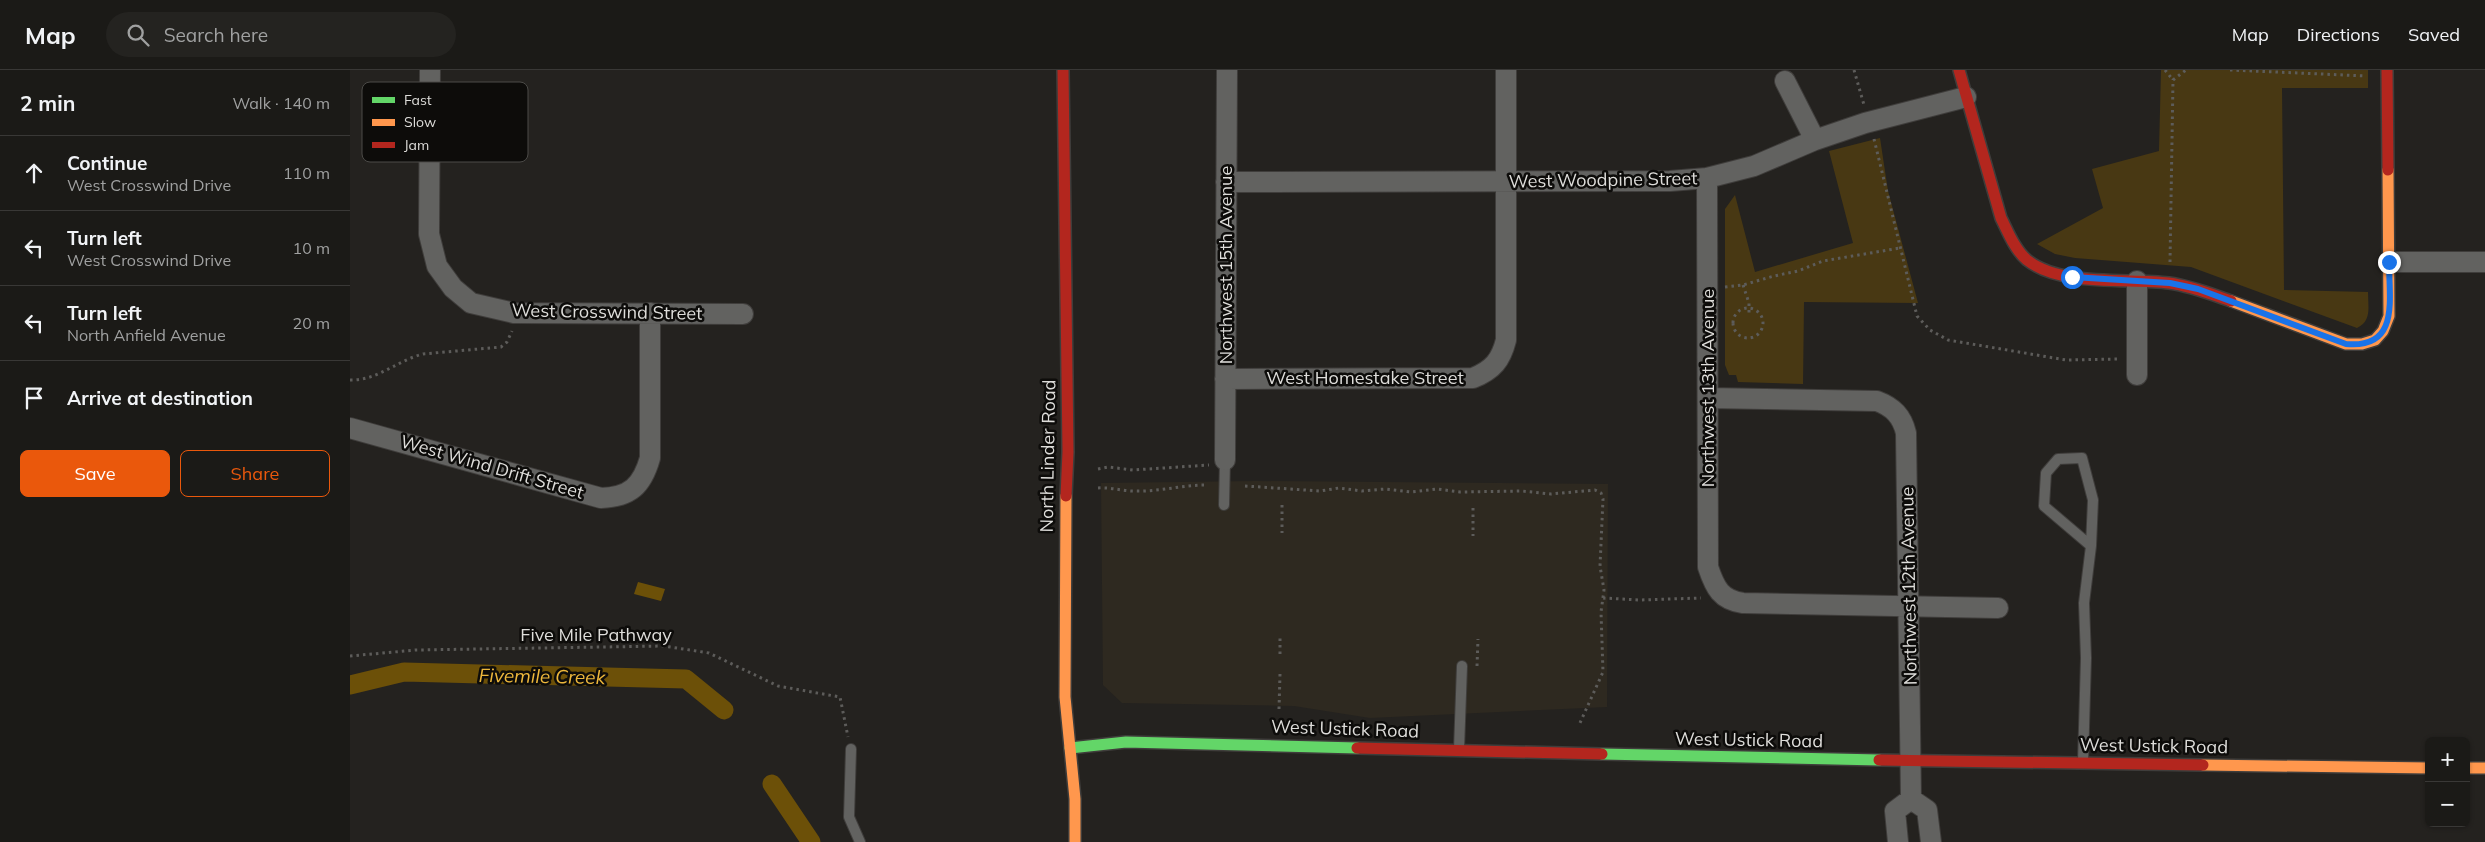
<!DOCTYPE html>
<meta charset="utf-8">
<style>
:root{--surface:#1b1a17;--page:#242320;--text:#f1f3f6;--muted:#a0a1a1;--line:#393836;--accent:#ea580c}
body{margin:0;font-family:Mulish,sans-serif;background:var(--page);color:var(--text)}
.controls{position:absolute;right:15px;bottom:15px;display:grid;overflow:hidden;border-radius:8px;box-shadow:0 1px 4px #0004}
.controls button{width:45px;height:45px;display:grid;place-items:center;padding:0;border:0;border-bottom:1px solid var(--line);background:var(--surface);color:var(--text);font:25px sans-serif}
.stop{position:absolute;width:15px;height:15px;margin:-11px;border:4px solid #1a73e8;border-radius:50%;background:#fff}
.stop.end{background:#1a73e8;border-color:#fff;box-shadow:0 1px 5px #0008}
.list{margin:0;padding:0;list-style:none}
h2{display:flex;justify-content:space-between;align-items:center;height:65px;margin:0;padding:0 20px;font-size:21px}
h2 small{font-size:16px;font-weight:400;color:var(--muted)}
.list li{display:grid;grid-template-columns:32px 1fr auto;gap:15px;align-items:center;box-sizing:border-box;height:75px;padding:0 20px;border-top:1px solid var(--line)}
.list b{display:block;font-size:19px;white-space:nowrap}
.list p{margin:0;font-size:16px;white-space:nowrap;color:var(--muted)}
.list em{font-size:16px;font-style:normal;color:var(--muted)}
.actions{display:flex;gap:10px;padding:15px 20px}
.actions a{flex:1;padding:11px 0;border:1px solid var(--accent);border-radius:8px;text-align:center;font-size:18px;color:var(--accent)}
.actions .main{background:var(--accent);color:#fff}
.icon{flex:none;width:28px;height:28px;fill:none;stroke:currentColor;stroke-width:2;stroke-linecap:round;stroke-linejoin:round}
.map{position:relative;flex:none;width:2135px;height:772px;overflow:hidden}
header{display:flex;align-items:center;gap:30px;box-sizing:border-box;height:70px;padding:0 25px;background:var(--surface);border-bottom:1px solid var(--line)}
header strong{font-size:24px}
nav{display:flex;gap:28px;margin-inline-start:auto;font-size:18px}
.search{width:350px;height:45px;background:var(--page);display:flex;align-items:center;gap:12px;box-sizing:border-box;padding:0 18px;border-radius:28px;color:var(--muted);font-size:19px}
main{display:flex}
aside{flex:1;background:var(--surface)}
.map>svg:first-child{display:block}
.built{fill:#2e2920}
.green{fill:#483813}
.water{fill:#6c5008}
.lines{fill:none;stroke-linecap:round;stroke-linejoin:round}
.canal{stroke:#6c5008;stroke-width:19}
.lane-casing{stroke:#3f3d3b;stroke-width:12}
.street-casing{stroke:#3f3d3b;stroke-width:22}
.fast-casing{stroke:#3f3d3b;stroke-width:14}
.slow-casing{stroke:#3f3d3b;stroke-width:14}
.jam-casing{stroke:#3f3d3b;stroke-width:14}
.path{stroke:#5d5c5a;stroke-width:3;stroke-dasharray:2.5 4;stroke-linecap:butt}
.lane{stroke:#626260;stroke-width:10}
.street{stroke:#626260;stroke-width:20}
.fast{stroke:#63d668;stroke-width:11}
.slow{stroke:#ff974d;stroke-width:11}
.jam{stroke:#b3261e;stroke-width:11}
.route{stroke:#1a73e8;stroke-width:6}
.labels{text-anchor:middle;stroke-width:5;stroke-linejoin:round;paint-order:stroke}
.street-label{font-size:18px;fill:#deddda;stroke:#0d0c0a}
.water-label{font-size:19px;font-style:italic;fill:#eeb83c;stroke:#0d0c0a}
.key{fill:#0d0c0a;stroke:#4c4b48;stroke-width:1}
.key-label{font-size:14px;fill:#deddda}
</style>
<header>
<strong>Map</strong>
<div class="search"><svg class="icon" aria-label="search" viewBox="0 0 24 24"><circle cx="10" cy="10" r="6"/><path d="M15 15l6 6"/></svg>Search here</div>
<nav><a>Map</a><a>Directions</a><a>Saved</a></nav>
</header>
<main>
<aside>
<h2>2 min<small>Walk · 140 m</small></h2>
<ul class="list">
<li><svg class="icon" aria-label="ahead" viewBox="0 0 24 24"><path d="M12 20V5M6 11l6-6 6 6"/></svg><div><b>Continue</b><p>West Crosswind Drive</p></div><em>110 m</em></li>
<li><svg class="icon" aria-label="left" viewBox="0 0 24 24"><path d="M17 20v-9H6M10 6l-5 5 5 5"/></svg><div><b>Turn left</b><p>West Crosswind Drive</p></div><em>10 m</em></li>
<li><svg class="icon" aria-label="left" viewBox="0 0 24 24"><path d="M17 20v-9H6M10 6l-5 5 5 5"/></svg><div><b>Turn left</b><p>North Anfield Avenue</p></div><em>20 m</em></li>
<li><svg class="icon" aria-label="arrive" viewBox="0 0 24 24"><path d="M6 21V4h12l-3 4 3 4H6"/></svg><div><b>Arrive at destination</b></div></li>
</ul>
<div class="actions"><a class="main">Save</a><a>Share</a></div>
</aside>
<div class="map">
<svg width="2135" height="772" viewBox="0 0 2135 772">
<rect width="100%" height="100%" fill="#24221f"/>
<!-- built -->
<path class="built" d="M906 411 1258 414 1257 637 1020 648 944 636 772 633 753 615 751 413Z"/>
<!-- green -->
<path class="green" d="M1811 0H2018V18H1932L1934 220 2018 222C2018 237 2022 251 2007 258L1841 197 1725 188 1705 184 1687 174 1753 138 1742 99 1809 81Z
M1530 68 1538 121 1568 233 1454 232 1453 314 1388 312 1386 305H1379L1375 295V139L1385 125 1405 202 1503 173 1479 81Z"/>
<!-- water -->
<path class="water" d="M288 512 315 519 311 531 284 524Z"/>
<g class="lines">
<!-- canal -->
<path class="canal" d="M0 615 54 602 336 609 374 640
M422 714 461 772"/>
<!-- lane casing -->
<g class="lane-casing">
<path id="lane" d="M874 435 875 390
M501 679 499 747 510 772
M1109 679 1112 596
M1733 692 1736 588 1734 533 1741 476 1743 430 1732 388 1708 389 1696 403 1694 436 1741 476"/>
</g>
<!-- street casing -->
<g class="street-casing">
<path id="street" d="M80 0 79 164 87 196 103 218 121 233 164 243 393 244
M1435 11 1465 70
M1357 108 1358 497C1365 518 1371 530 1393 533L1648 538
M876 112 1320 111 1357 108 1404 96 1465 70 1515 53 1616 27
M2039 192H2135
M1787 211V305
M875 309 1123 308C1143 300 1151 290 1156 270V0
M1358 328 1527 331C1543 337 1552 346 1556 363L1561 729
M0 358 251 428C280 427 292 416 300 388V243
M875 390 877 0
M1561 729 1577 740 1581 772
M1548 772 1545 741 1561 729"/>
</g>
<!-- fast casing -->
<g class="fast-casing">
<path id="fast" d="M720 678 776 672 1007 678
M1252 684 1529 690"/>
</g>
<!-- slow casing -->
<g class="slow-casing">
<path id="slow" d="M1881 231 1996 274H2012L2025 270 2033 261 2039 246 2038 100
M716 426 715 627 725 729V772
M1853 695 2079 698
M2116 698H2135"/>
</g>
<!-- jam casing -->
<g class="jam-casing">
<path id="jam" d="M713 0 718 382 716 426
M1609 0 1651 148C1658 162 1665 180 1677 190 1711 217 1778 208 1819 213 1841 216 1861 224 1881 231
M2037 0 2038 100
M1007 678 1252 684
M1529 690 1853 695"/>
</g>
<!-- path -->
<path class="path" d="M1504 0 1514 35
M1815 0 1823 10
M1880 0 2016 6
M1524 69 1567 246 1580 260 1598 270 1716 290 1768 289
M1820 192 1823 10 1836 0
M1393 215 1399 233V244
M1375 217 1393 215 1424 206 1448 201 1473 191 1550 178
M1383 253a15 15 0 1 1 30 0a15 15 0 1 1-30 0Z
M0 310C27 311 48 290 73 284L151 277 157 272 162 261
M748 399 758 397 783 400 859 395
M895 416 970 421 989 418 1012 421 1035 419 1062 422 1087 419 1110 422 1172 421 1201 424 1245 420 1251 423 1253 429 1250 496 1254 520 1251 542 1253 602 1229 655
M748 418C761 417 772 421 784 421 808 422 832 415 856 415
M932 435V463
M1123 438V466
M1253 528 1290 530 1351 528
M930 584V566
M0 586 66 580 314 576 359 583 428 616 490 627 498 667
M1127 596 1128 569
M929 639 930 604"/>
<!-- lane -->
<use href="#lane" class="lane"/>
<!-- street -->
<use href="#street" class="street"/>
<!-- fast -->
<use href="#fast" class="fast"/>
<!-- slow -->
<use href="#slow" class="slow"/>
<!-- jam -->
<use href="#jam" class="jam"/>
</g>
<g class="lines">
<!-- route -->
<path class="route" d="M1722 207 1820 213 1848 219 1996 274C2050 279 2039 230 2039 192"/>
</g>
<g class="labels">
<!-- street labels -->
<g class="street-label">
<text transform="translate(1253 110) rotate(-1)" y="6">West Woodpine Street</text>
<text transform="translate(876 195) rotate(-90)" y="6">Northwest 15th Avenue</text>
<text transform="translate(257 242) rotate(1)" y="6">West Crosswind Street</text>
<text x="1015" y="314">West Homestake Street</text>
<text transform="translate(1358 318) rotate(-90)" y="6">Northwest 13th Avenue</text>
<text transform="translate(698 386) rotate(-89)" y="6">North Linder Road</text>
<text transform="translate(142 397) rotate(16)" y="6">West Wind Drift Street</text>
<text transform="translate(1559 516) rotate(-91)" y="6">Northwest 12th Avenue</text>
<text x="246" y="571">Five Mile Pathway</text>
<text transform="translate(995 659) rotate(2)" y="6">West Ustick Road</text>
<text transform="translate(1399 670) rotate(1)" y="6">West Ustick Road</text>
<text transform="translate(1804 676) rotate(1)" y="6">West Ustick Road</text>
</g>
<!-- water labels -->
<g class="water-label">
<text transform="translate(192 606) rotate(1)" y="7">Fivemile Creek</text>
</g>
</g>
<!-- legend -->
<rect x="12" y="12" width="166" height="80" rx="8" class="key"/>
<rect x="22" y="27" width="23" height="6" fill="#63d668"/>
<rect x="22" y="49" width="23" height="7" fill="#ff974d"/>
<rect x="22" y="72" width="23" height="6" fill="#b3261e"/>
<g class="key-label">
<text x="54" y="35">Fast</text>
<text x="54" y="57">Slow</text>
<text x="54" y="80">Jam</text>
</g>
</svg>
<div class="controls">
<button>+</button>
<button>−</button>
</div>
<div class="stop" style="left:1722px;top:207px"></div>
<div class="stop end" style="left:2039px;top:192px"></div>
</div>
</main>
